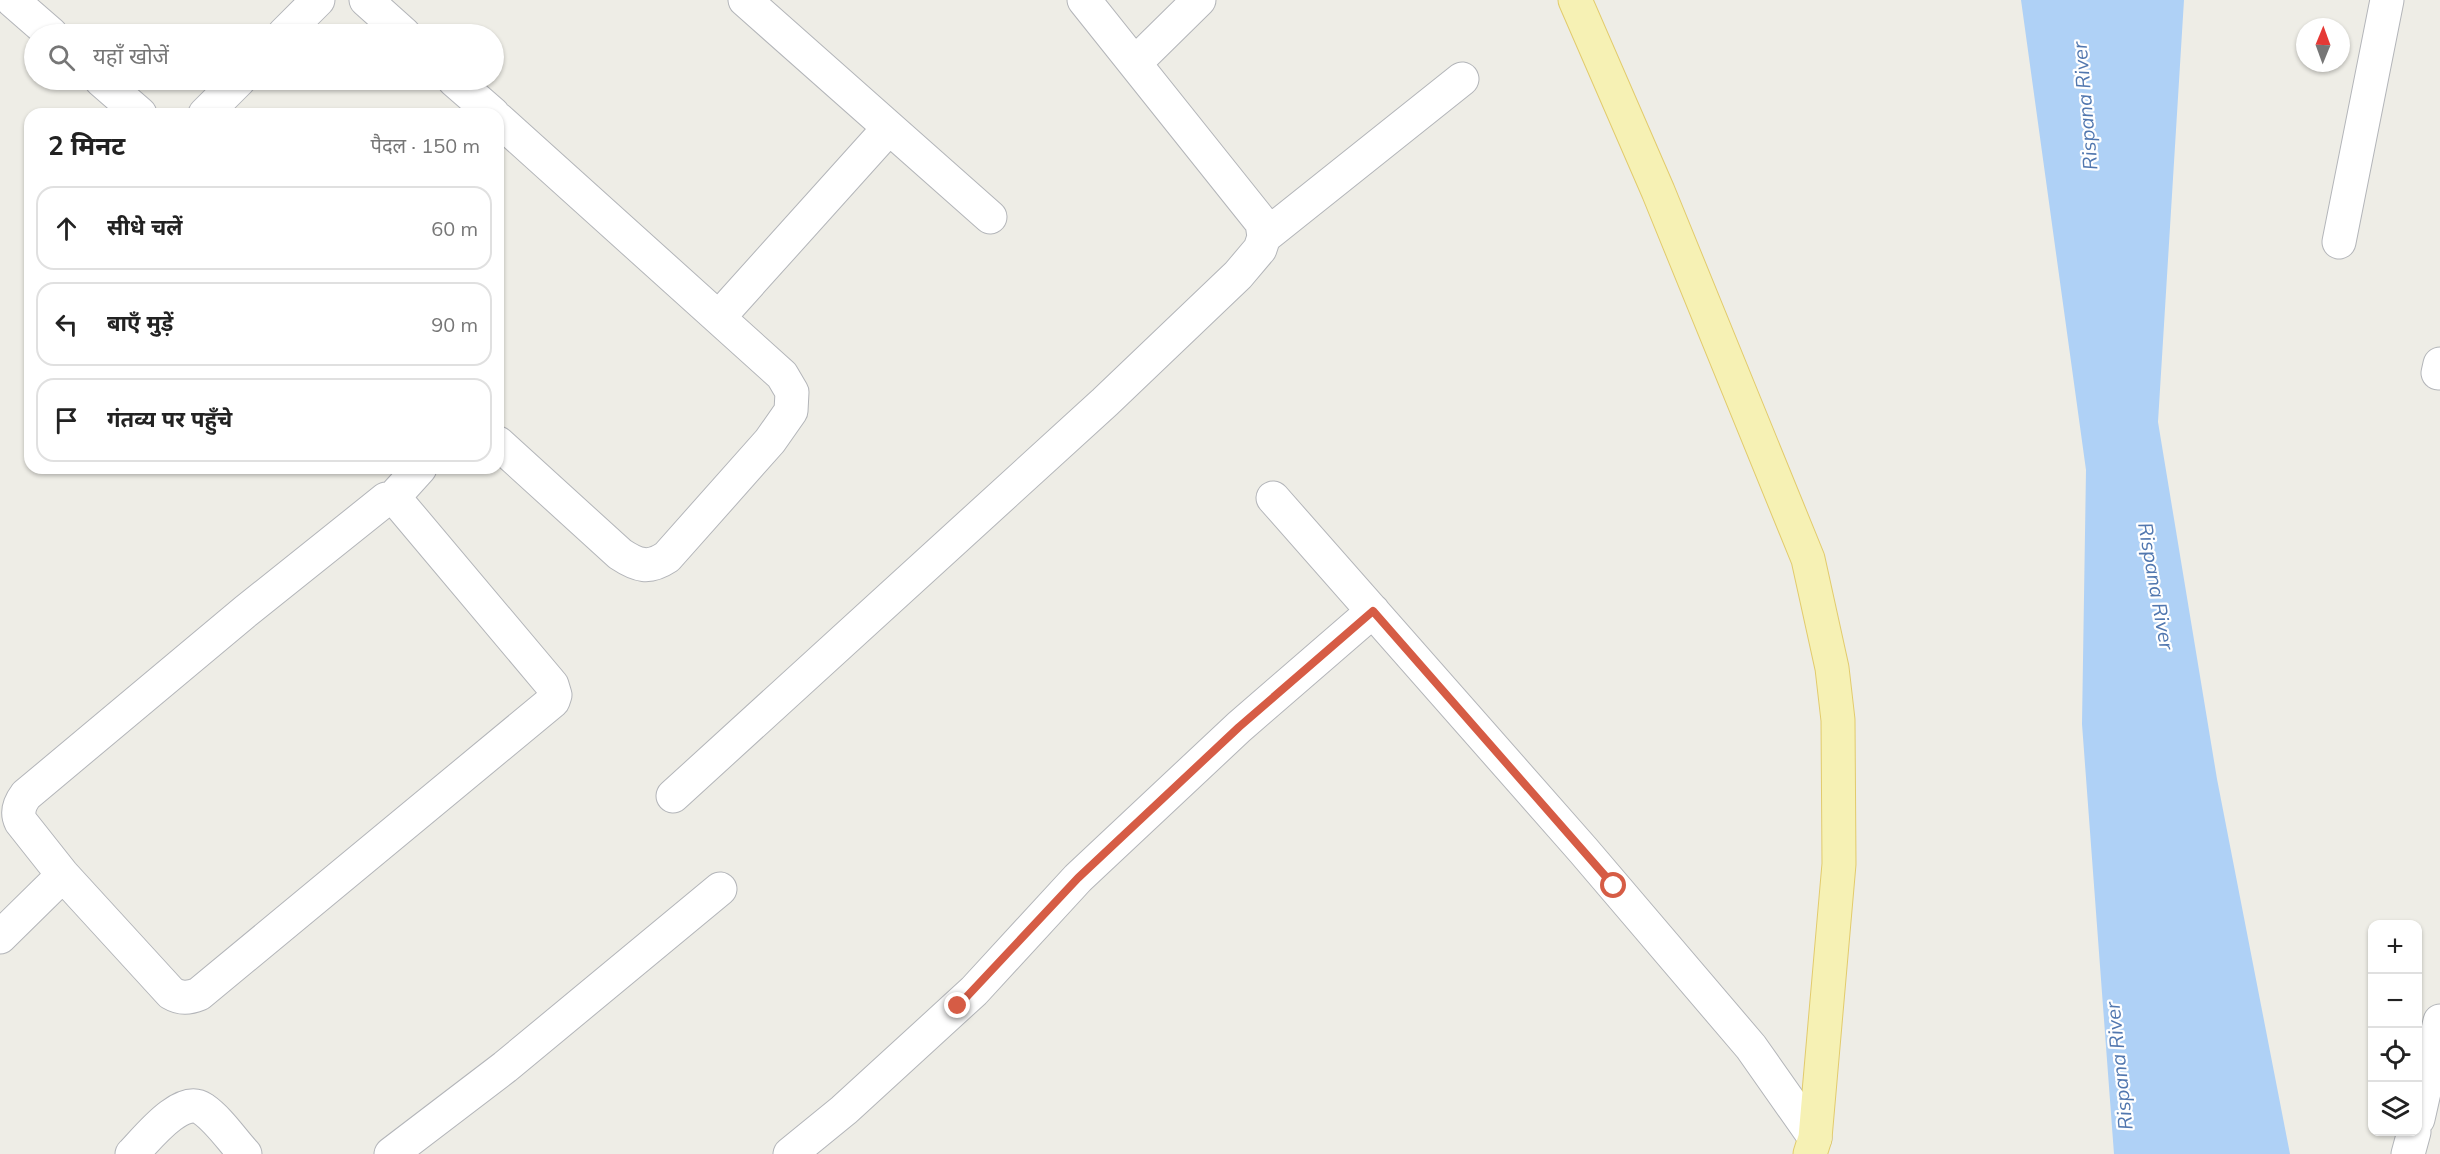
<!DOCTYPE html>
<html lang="hi">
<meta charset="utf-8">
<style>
:root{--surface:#fff;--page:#f6f6f6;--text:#222;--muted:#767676;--line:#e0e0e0}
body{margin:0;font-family:Mulish,"Noto Sans Devanagari",sans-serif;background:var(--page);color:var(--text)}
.controls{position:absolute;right:18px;bottom:18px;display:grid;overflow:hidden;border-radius:12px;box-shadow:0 2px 4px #0004}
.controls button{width:54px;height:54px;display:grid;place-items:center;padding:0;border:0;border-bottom:2px solid var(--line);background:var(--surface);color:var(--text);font:30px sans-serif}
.compass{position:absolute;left:2296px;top:18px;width:54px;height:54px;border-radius:50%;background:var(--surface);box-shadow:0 2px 4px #0004;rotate:1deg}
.stop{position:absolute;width:18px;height:18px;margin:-14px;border:4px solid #d65c45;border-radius:50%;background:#fff}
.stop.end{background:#d65c45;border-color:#fff;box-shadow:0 2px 6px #0008}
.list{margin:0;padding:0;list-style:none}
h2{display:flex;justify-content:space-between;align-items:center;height:78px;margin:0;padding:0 24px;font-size:26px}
h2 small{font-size:20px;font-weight:400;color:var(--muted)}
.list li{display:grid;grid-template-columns:39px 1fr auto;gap:18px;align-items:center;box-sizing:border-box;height:84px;margin:0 12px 12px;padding:0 12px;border:2px solid var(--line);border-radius:18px}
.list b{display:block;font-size:22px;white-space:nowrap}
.list em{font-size:20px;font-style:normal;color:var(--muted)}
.icon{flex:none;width:33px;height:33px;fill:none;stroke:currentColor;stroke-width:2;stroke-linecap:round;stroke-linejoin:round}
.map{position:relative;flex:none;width:2440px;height:1154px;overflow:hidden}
.search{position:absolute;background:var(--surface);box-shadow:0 2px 4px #0004;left:24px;top:24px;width:480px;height:66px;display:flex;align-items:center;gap:15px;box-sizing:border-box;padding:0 21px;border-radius:33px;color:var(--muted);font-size:22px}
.panel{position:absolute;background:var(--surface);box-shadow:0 2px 4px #0004;left:24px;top:108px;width:480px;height:366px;border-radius:18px}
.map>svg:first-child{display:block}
.water{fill:#afd1f6}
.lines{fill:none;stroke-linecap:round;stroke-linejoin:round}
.minor-casing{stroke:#b3b5b9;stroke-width:35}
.major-casing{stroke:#e2cb6c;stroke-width:35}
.minor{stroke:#fff;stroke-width:33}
.major{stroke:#f6f1b4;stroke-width:33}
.route{stroke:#d65c45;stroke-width:8}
.labels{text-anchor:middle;stroke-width:4.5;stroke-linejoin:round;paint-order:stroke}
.water-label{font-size:20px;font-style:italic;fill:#5177af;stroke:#fff}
</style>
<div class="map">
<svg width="2440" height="1154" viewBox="0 0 2440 1154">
<rect width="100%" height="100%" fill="#eeede6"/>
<!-- water -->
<path class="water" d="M2021 0H2184L2158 422 2217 779 2290 1154H2114L2082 724 2086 470Z"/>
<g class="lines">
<!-- minor casing -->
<g class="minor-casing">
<path id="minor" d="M12 0 51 34
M366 0 404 34
M745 0 990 217
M284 34 318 0
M1136 62 1199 0
M101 80 140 114
M454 80 493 114
M205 114 239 80
M498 119 782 375 792 392 791 411 770 441 667 557C649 569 638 566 620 554L498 443
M1264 237 1462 79
M2339 242 2387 0
M719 317 889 128
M2438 373 2440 364
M1273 498 1583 850 1751 1047 1815 1138
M386 499 396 500 403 508 552 685 555 695 553 701 199 994C189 998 181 999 171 993L63 875 21 822C16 812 20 803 26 795L246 611Z
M392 499 420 468
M673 796 1105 402 1238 275 1260 249 1264 237 1262 223 1084 0
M0 937 63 875
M2418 1119 2440 1021
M132 1154C146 1140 181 1094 203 1109 219 1120 232 1140 245 1154
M391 1154 505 1067 720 889
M790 1154 844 1110 974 991 1078 878 1239 727 1373 611
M2408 1154 2414 1132"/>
</g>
<!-- major casing -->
<g class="major-casing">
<path id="major" d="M1575 0 1658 191 1808 559 1832 668 1838 720 1839 864 1815 1138 1810 1154"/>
</g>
<!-- minor -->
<use href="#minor" class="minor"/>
<!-- major -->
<use href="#major" class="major"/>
</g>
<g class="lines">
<!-- route -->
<path class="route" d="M958 1006 1078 878 1239 727 1373 611 1614 886"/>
</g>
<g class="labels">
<!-- water labels -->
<g class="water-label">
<text transform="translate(2085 106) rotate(-95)" y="7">Rispana River</text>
<text transform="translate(2156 586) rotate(80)" y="7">Rispana River</text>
<text transform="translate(2119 1066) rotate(-96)" y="7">Rispana River</text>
</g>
</g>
</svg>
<div class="controls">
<button>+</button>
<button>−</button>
<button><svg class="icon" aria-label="locate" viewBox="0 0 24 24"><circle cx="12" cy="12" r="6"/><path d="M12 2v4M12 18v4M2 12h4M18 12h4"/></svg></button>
<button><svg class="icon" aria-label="layers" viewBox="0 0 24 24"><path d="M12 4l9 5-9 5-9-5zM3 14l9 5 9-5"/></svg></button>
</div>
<svg class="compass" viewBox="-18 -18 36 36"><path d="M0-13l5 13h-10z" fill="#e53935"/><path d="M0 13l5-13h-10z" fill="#767676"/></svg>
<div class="stop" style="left:1614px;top:886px"></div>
<div class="stop end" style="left:958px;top:1006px"></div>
<div class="search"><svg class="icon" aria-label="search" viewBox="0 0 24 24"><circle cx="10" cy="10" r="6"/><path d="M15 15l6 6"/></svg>यहाँ खोजें</div>
<section class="panel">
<h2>2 मिनट<small>पैदल · 150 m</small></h2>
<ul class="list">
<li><svg class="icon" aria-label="ahead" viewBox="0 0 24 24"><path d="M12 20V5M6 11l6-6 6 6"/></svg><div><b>सीधे चलें</b></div><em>60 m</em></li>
<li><svg class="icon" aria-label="left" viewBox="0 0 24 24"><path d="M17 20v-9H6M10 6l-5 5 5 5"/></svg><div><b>बाएँ मुड़ें</b></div><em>90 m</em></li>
<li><svg class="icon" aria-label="arrive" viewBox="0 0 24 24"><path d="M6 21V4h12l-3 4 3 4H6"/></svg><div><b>गंतव्य पर पहुँचे</b></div></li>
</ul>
</section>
</div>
